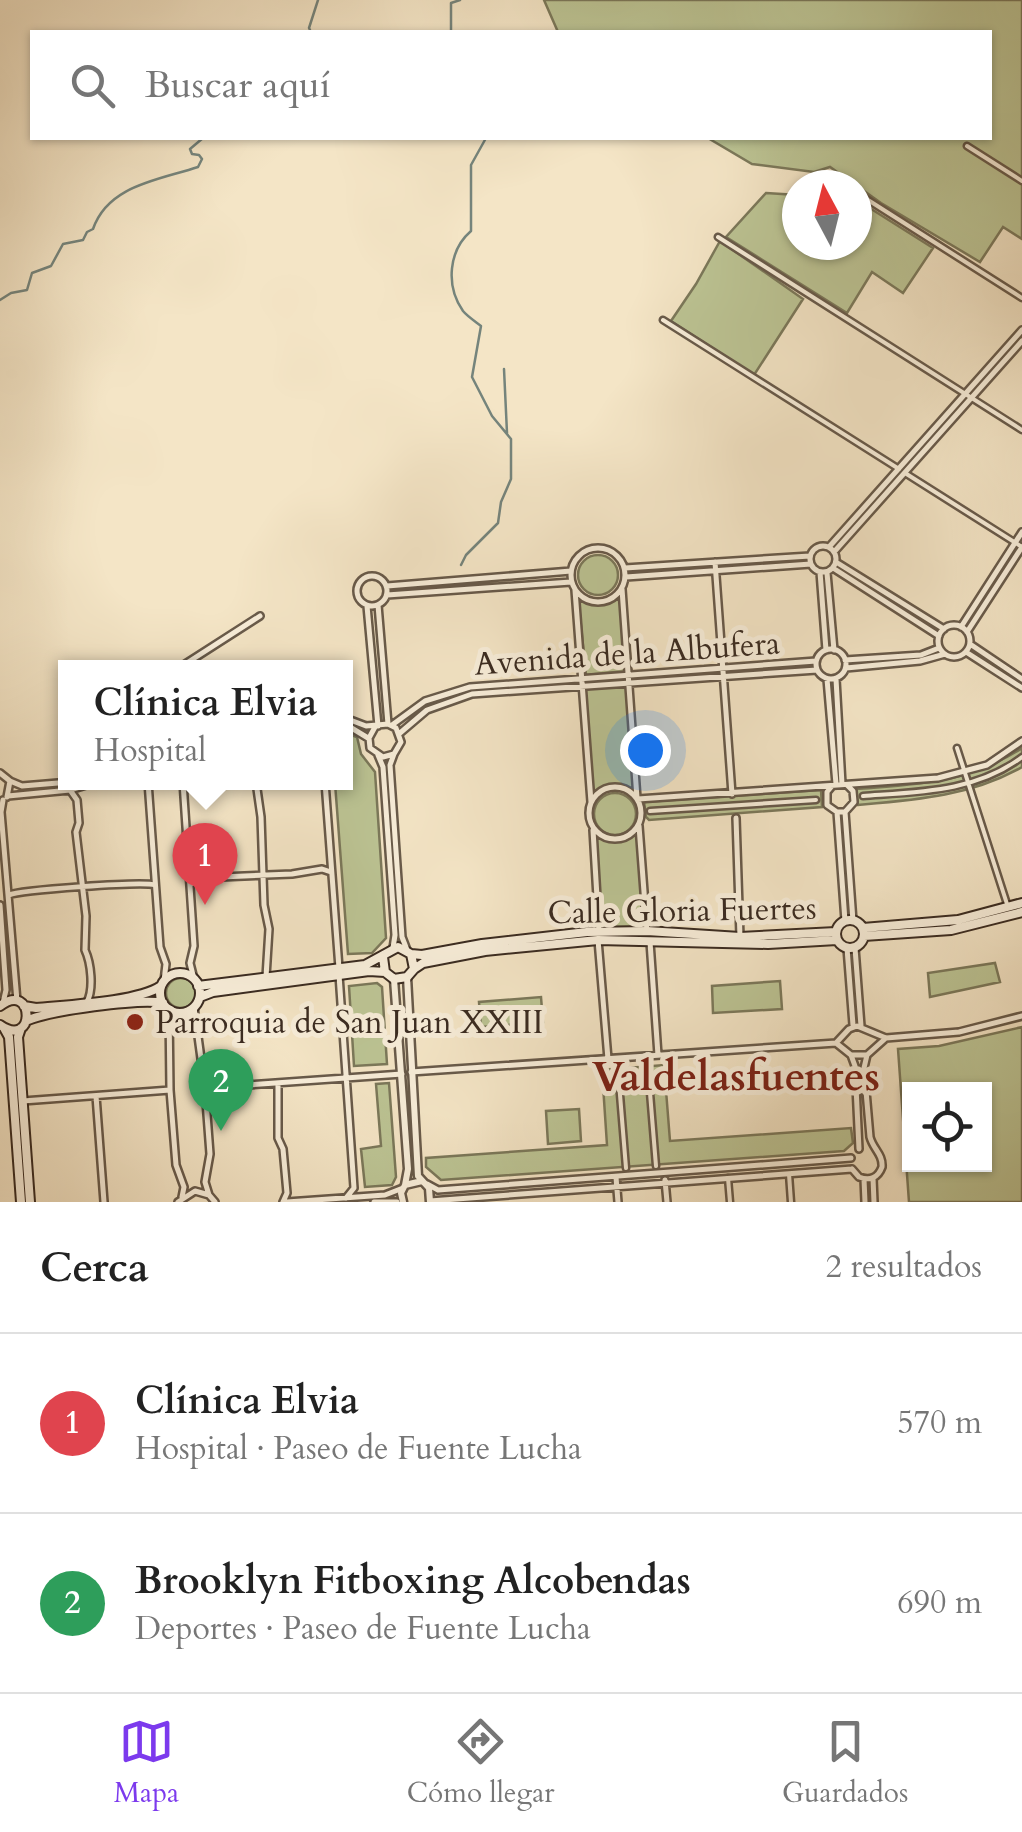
<!DOCTYPE html>
<html lang="es">
<meta charset="utf-8">
<style>
:root{--surface:#fff;--page:#f6f6f6;--text:#222;--muted:#767676;--line:#e0e0e0;--accent:#7c3aed}
body{margin:0;font-family:Cardo,serif;background:var(--page);color:var(--text)}
.controls{position:absolute;right:30px;bottom:30px;display:grid;overflow:hidden;border-radius:0px;box-shadow:0 2px 8px #0004}
.controls button{width:90px;height:90px;display:grid;place-items:center;padding:0;border:0;border-bottom:2px solid var(--line);background:var(--surface);color:var(--text);font:50px sans-serif}
.compass{position:absolute;left:782px;top:170px;width:90px;height:90px;border-radius:50%;background:var(--surface);box-shadow:0 2px 8px #0004;rotate:353deg}
.you{position:absolute;left:645px;top:750px;width:35px;height:35px;margin:-25px;border:8px solid #fff;border-radius:50%;background:#1a73e8;box-shadow:0 0 0 15px #1a73e833}
.badge{display:grid;place-items:center;width:65px;height:65px;border-radius:50%;background:var(--accent);color:#fff;font-size:32px;font-weight:700}
.pin{position:absolute;translate:-50% -82px;filter:drop-shadow(0 2px 5px #0008)}
.pin::after{content:'';position:absolute;top:52px;width:35px;height:30px;background:inherit;clip-path:polygon(0 0,100% 0,50% 100%)}
.popup{position:absolute;left:58px;top:660px;width:295px;height:130px;box-sizing:border-box;display:grid;place-content:center;border-radius:0px;background:var(--surface);filter:drop-shadow(0 2px 8px #0005);font-size:32px;white-space:nowrap;color:var(--muted)}
.popup b{font-size:38px;color:var(--text)}
.popup::after{content:'';position:absolute;left:50%;top:100%;margin-left:-20px;border:20px solid transparent;border-top-color:var(--surface)}
.list{margin:0;padding:0;list-style:none}
h2{display:flex;justify-content:space-between;align-items:center;height:130px;margin:0;padding:0 40px;font-size:42px}
h2 small{font-size:32px;font-weight:400;color:var(--muted)}
.list li{display:grid;grid-template-columns:65px 1fr auto;gap:30px;align-items:center;box-sizing:border-box;height:180px;padding:0 40px;border-top:2px solid var(--line)}
.list b{display:block;font-size:38px;white-space:nowrap}
.list p{margin:0;font-size:32px;white-space:nowrap;color:var(--muted)}
.list em{font-size:32px;font-style:normal;color:var(--muted)}
.icon{flex:none;width:55px;height:55px;fill:none;stroke:currentColor;stroke-width:2;stroke-linecap:round;stroke-linejoin:round}
.map{position:relative;flex:none;width:1022px;height:1202px;overflow:hidden}
.search{position:absolute;background:var(--surface);box-shadow:0 2px 8px #0004;left:30px;right:30px;top:30px;height:110px;display:flex;align-items:center;gap:25px;box-sizing:border-box;padding:0 35px;border-radius:0px;color:var(--muted);font-size:38px}
.sheet{height:490px;background:var(--surface)}
nav{display:flex;justify-content:space-around;align-items:center;box-sizing:border-box;height:140px;border-top:2px solid var(--line);background:var(--surface);font-size:28px;color:var(--muted)}
nav a{display:grid;justify-items:center;gap:5px}
nav .on{color:var(--accent)}
.map>svg:first-child{display:block}
.green{fill:#bcc494;stroke:#7b785a;stroke-width:2.5;fill-rule:evenodd}
.lines{fill:none;stroke-linecap:round;stroke-linejoin:round}
.stream{stroke:#75847c;stroke-width:2.5}
.pedestrian-casing{stroke:#685a4a;stroke-width:9}
.minor-casing{stroke:#685a4a;stroke-width:10}
.tertiary-casing{stroke:#685a4a;stroke-width:11}
.secondary-casing{stroke:#3a2b21;stroke-width:12}
.pedestrian{stroke:#f8eeda;stroke-width:4}
.minor{stroke:#f8eeda;stroke-width:5}
.tertiary{stroke:#f8eeda;stroke-width:6}
.secondary{stroke:#f8eeda;stroke-width:8}
.poi-dot{fill:#8f2418;stroke:#f8eeda;stroke-width:4}
.labels{text-anchor:middle;stroke-width:10;stroke-linejoin:round;paint-order:stroke}
.street-label{font-size:32px;fill:#3a2b21;stroke:#f8eeda}
.poi-label{font-size:32px;fill:#3a2b21;stroke:#f8eeda;text-anchor:start}
.district-label{font-size:42px;font-weight:bold;fill:#7a1f14;stroke:#f8eeda}
</style>
<div class="map">
<svg width="1022" height="1202" viewBox="0 0 1022 1202">
<rect width="100%" height="100%" fill="#f4e5c6"/>
<filter id="stains"><feTurbulence type="fractalNoise" baseFrequency=".002" numOctaves="4"/><feColorMatrix values="0 0 0 0 .2 0 0 0 0 .09 0 0 0 0 .02 0 0 0 .5 -.17"/></filter>
<radialGradient id="worn" r=".72"><stop offset=".6" stop-color="#630" stop-opacity="0"/><stop offset="1" stop-color="#630" stop-opacity=".3"/></radialGradient>
<!-- green -->
<path class="green" d="M544 0H1022V239L1003 227 980 262 881 203 830 167 814 172 752 164 708 138H990V32H558Z
M766 193 797 195V245H857V200L933 248 903 293 872 272 847 313 726 237Z
M720 241 803 299 754 375 671 321 696 284Z
M578 575a20 20 0 1 1 40 0a20 20 0 1 1-40 0Z
M620 593 626 671 586 675 578 596C593 606 607 606 620 593Z
M628 685 635 792C619 782 606 783 592 795L585 689Z
M345 733 357 737 361 754 375 772 386 938 372 953 348 954 335 783 345 782Z
M1022 748V767C971 796 916 800 858 805L856 789C920 784 966 784 1022 748Z
M821 790 822 807 649 820 646 817 644 802Z
M594 814a21 21 0 1 1 42 0a21 21 0 1 1-42 0Z
M637 831 644 927H602L595 834C610 846 623 844 637 831Z
M995 963 1000 982 930 997 928 973Z
M166 993a15 15 0 1 1 30 0a15 15 0 1 1-30 0Z
M780 981 782 1009 713 1013 712 986Z
M377 983 382 987 387 1064 354 1066 349 986Z
M541 997 543 1022 481 1027 479 1002Z
M1022 1027V1202H909L898 1049 939 1046ZM910 1090H984V1164H910Z
M664 1065 670 1141 851 1128 853 1143 844 1151 441 1180 426 1167V1158L607 1145 602 1070Z
M389 1083 396 1177 392 1185 365 1187 361 1149 381 1146 376 1084Z
M579 1109 581 1141 548 1144 546 1111Z"/>
<g class="lines">
<!-- stream -->
<path class="stream" d="M311 32 309 28 318 0
M451 32V3L460 0
M0 300 11 293 27 290 32 273 51 266 63 244 83 240 87 232 93 229C108 185 159 180 198 167L202 159 199 155 192 154 190 149 203 138
M504 369 507 433
M461 565 466 555 498 523 501 502 511 479V439L492 416 472 377 481 326C476 322 467 316 463 311 445 285 449 250 471 231V165L486 138"/>
<!-- pedestrian casing -->
<g class="pedestrian-casing">
<path id="pedestrian" d="M967 146 1022 181
M857 193 1022 298
M718 237 1022 430
M663 320 899 469
M905 473 1022 547
M957 748 1007 904
M863 796C918 792 976 792 1022 757
M650 811 816 800
M647 1056 656 1166
M617 1058 626 1168
M789 1174 791 1202
M728 1178 730 1202"/>
</g>
<!-- minor casing -->
<g class="minor-casing">
<path id="minor" d="M810 559a13 13 0 1 1 26 0a13 13 0 1 1-26 0Z
M829 547 1022 330
M571 575a27 27 0 1 1 54 0a27 27 0 1 1-54 0Z
M834 552 1022 341
M715 562 732 794
M836 562 944 629
M625 568 810 556
M833 568 939 636
M820 572 826 650
M827 573 834 650
M357 591a15 15 0 1 1 30 0a15 15 0 1 1-30 0Z
M626 577 811 564
M387 586 571 571
M622 589 637 798
M575 590 591 802
M387 595 571 582
M378 605 388 724
M367 606 378 726
M938 641a16 16 0 1 1 32 0a16 16 0 1 1-32 0Z
M961 627 1022 532
M967 632 1022 547
M970 644 1022 679
M816 664a15 15 0 1 1 30 0a15 15 0 1 1-30 0Z
M966 652 1022 688
M845 660 921 655 939 648
M179 668 260 616
M846 668 920 661 945 654
M827 679 836 784
M836 679 842 784
M345 718 366 726 388 724 396 728 401 742 394 754 383 757 370 748 369 738 375 727
M345 724 368 738
M392 725 425 701 470 687 816 661
M400 733 427 710 472 694 817 670
M394 754 390 765 402 937 407 950
M378 755 383 767 395 935 393 948
M0 773 10 781 7 797
M10 781 22 786 70 782
M148 782 160 947 166 964 164 981
M183 782 194 946 190 963 194 979
M256 782 261 817 264 905 269 929 266 977
M325 782 339 968
M183 785 220 782
M832 786 827 792V805L837 812H845L854 802 853 791 847 785
M589 813a26 26 0 1 1 52 0a26 26 0 1 1-52 0Z
M70 790 77 800 79 823 76 832 86 916 85 950C91 963 94 989 87 1002
M8 796 70 790 96 782
M638 799 938 778 987 765 1022 741
M3 800 1 812 17 1001
M837 812 845 921
M845 812 853 921
M736 818 740 937
M639 826 647 931
M593 830 599 931
M190 885 198 878 292 874 322 869 331 872
M9 895C20 890 143 881 155 885
M0 905 6 990 3 1003
M598 940 608 1059
M650 942 658 1055
M847 948 853 1025
M855 948 861 1026
M339 975 354 1188 346 1198
M194 1007 205 1088 210 1154 205 1182 209 1195
M169 1010 170 1090 176 1165 184 1187 182 1197
M836 1043 849 1029 857 1026 886 1038 959 1032 1022 1016
M851 1055 855 1066 859 1149
M411 1072 836 1043 851 1055H867
M278 1083V1138L283 1149 287 1193 283 1202
M205 1088 402 1074
M96 1096 104 1202
M23 1101 170 1090
M852 1169 859 1177C870 1181 878 1178 882 1167 883 1154 873 1149 870 1137L864 1068 867 1055 886 1038
M616 1177 618 1202
M873 1178 874 1202
M864 1179 865 1202
M665 1180 667 1202
M427 1184 438 1190 851 1158
M430 1201 852 1169
M178 1202 195 1191 209 1195 215 1202
M287 1202 385 1195 403 1188
M374 1202H397"/>
</g>
<!-- tertiary casing -->
<g class="tertiary-casing">
<path id="tertiary" d="M407 977 418 1176 429 1188 430 1202
M394 979 408 1169 405 1185
M403 1202 401 1193 405 1185 422 1181"/>
</g>
<!-- secondary casing -->
<g class="secondary-casing">
<path id="secondary" d="M836 934a14 14 0 1 1 28 0a14 14 0 1 1-28 0Z
M863 928 958 920 1022 903
M864 936 951 930 1022 912
M411 954 422 955 482 944 587 932 647 931 740 937 836 932
M414 969 423 963 485 951 598 940 768 944 837 940
M160 993a20 20 0 1 1 40 0a20 20 0 1 1-40 0Z
M198 986 365 965 398 947 411 954 414 969 407 977 394 979 385 972 383 957
M200 997 213 992 369 971 385 972
M0 1006C35 980 36 1050 0 1025
M24 1006 36 1008C66 1005 138 1002 161 986
M26 1021C47 1011 141 998 163 1003
M4 1028 9 1037 21 1202
M21 1028 18 1037 30 1202"/>
</g>
<!-- pedestrian -->
<use href="#pedestrian" class="pedestrian"/>
<!-- minor -->
<use href="#minor" class="minor"/>
<!-- tertiary -->
<use href="#tertiary" class="tertiary"/>
<!-- secondary -->
<use href="#secondary" class="secondary"/>
</g>
<!-- markers -->
<circle class="poi-dot" cx="135" cy="1022" r="10"/>
<g class="labels">
<!-- street labels -->
<g class="street-label">
<text transform="translate(627 653) rotate(-4)" y="11">Avenida de la Albufera</text>
<text transform="translate(682 910) rotate(-1)" y="11">Calle Gloria Fuertes</text>
</g>
<!-- poi labels -->
<g class="poi-label">
<text x="155" y="1033">Parroquia de San Juan XXIII</text>
</g>
<!-- district labels -->
<g class="district-label">
<text x="736" y="1090">Valdelasfuentes</text>
</g>
</g>
<rect width="100%" height="100%" filter="url(#stains)"/>
<rect width="100%" height="100%" fill="url(#worn)"/>
</svg>
<div class="controls">
<button><svg class="icon" aria-label="locate" viewBox="0 0 24 24"><circle cx="12" cy="12" r="6"/><path d="M12 2v4M12 18v4M2 12h4M18 12h4"/></svg></button>
</div>
<svg class="compass" viewBox="-18 -18 36 36"><path d="M0-13l5 13h-10z" fill="#e53935"/><path d="M0 13l5-13h-10z" fill="#767676"/></svg>
<div class="you"></div>
<div class="pin badge" style="left:205px;top:905px;background:#e0444e">1</div>
<div class="popup"><b>Clínica Elvia</b>Hospital</div>
<div class="pin badge" style="left:221px;top:1131px;background:#2e9e5b">2</div>
<div class="search"><svg class="icon" aria-label="search" viewBox="0 0 24 24"><circle cx="10" cy="10" r="6"/><path d="M15 15l6 6"/></svg>Buscar aquí</div>
</div>
<section class="sheet">
<h2>Cerca<small>2 resultados</small></h2>
<ul class="list">
<li><span class="badge" style="background:#e0444e">1</span><div><b>Clínica Elvia</b><p>Hospital · Paseo de Fuente Lucha</p></div><em>570 m</em></li>
<li><span class="badge" style="background:#2e9e5b">2</span><div><b>Brooklyn Fitboxing Alcobendas</b><p>Deportes · Paseo de Fuente Lucha</p></div><em>690 m</em></li>
</ul>
</section>
<nav>
<a class="on"><svg class="icon" aria-label="map" viewBox="0 0 24 24"><path d="M3 6l6-2 6 2 6-2v14l-6 2-6-2-6 2zM9 4v14M15 6v14"/></svg>Mapa</a>
<a><svg class="icon" aria-label="directions" viewBox="0 0 24 24"><path d="M12 3l9 9-9 9-9-9zM9 14v-3h6M13 9l2 2-2 2"/></svg>Cómo llegar</a>
<a><svg class="icon" aria-label="saved" viewBox="0 0 24 24"><path d="M7 4h10v16l-5-4-5 4z"/></svg>Guardados</a>
</nav>
